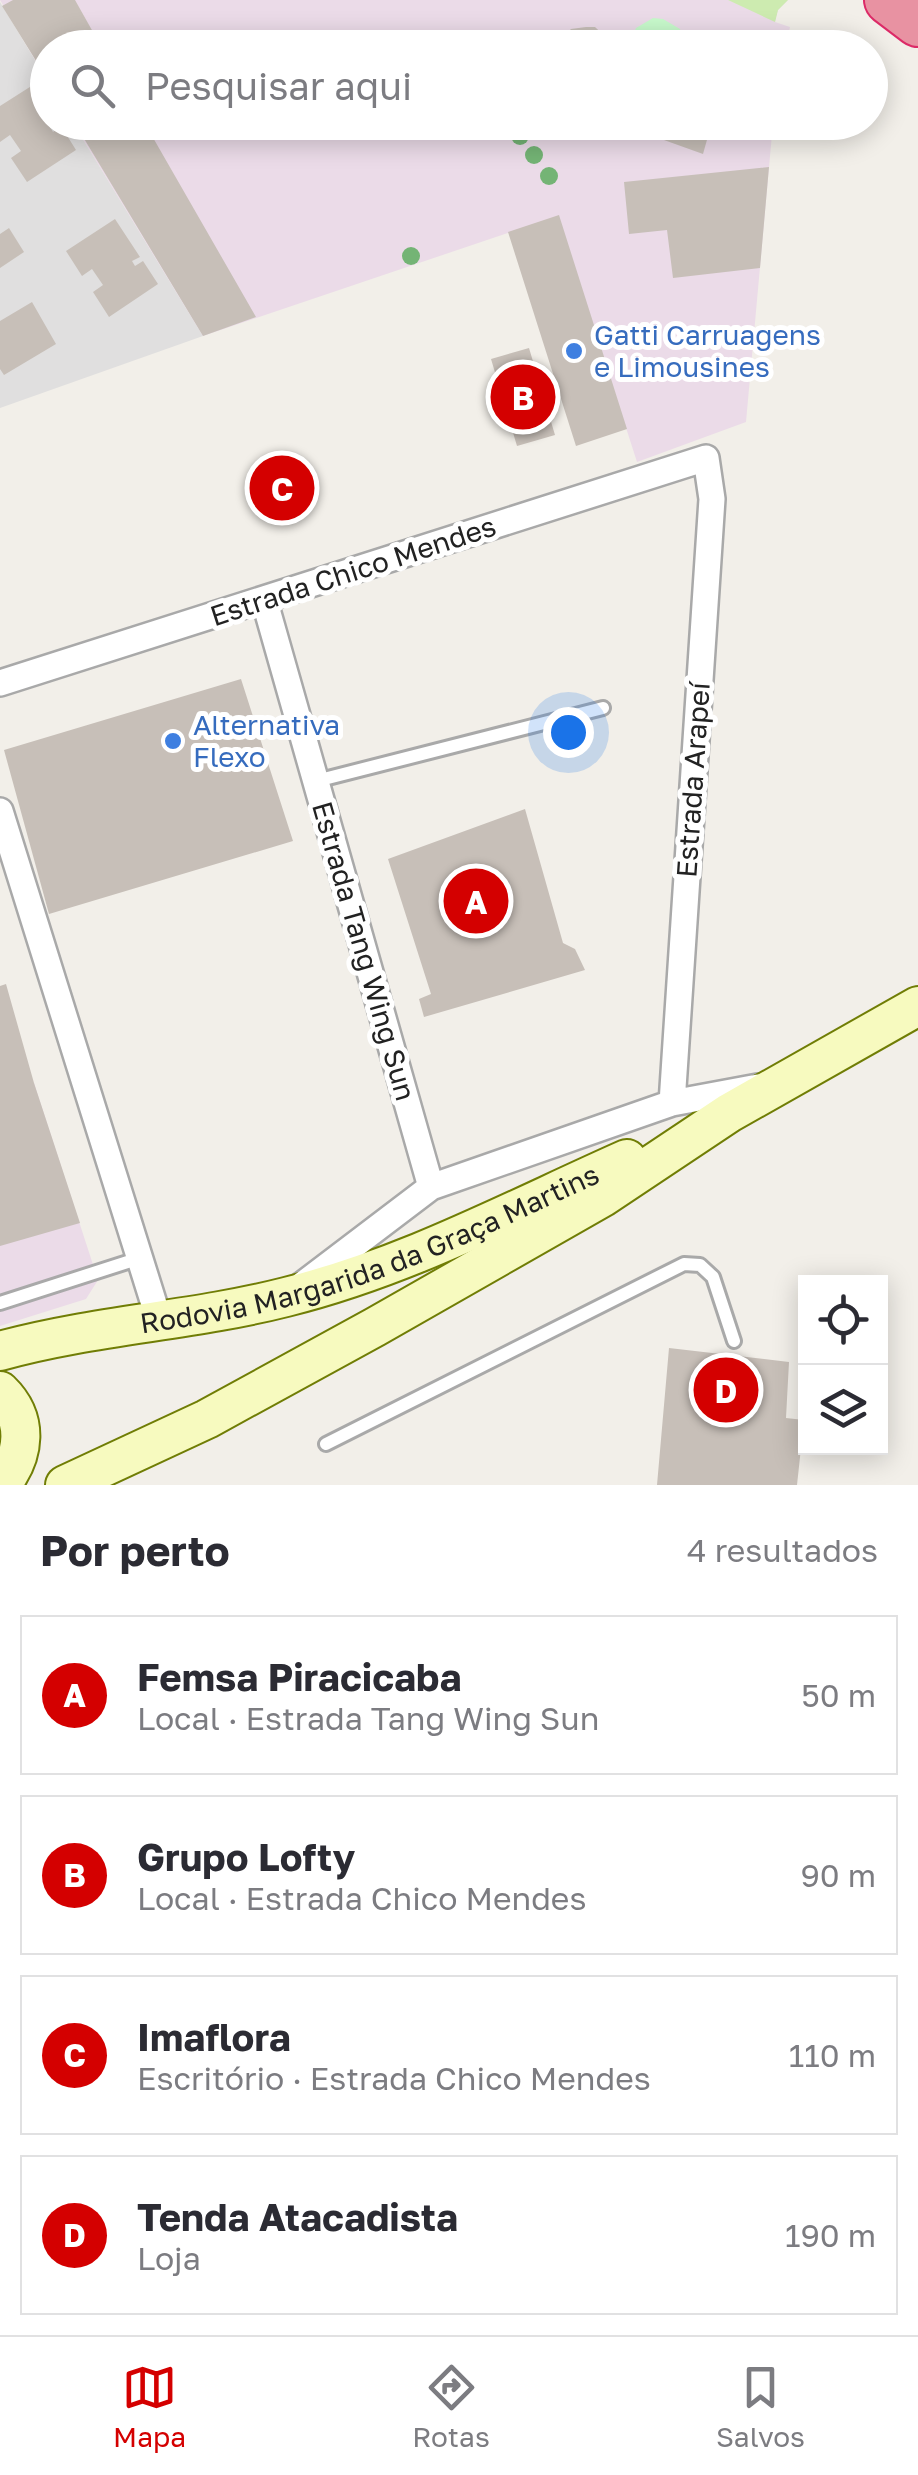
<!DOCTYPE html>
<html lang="pt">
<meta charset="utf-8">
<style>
:root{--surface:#fff;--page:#f7f7f7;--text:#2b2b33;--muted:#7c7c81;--line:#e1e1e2;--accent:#d40000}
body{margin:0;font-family:"Golos Text",sans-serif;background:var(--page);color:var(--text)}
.controls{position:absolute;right:30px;bottom:30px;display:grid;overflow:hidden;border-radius:0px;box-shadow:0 5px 25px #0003}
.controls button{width:90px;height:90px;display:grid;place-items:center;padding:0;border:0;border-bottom:2px solid var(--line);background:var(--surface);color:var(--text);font:50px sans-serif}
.you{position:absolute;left:568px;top:732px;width:35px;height:35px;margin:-25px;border:8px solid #fff;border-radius:50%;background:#1a73e8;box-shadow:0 0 0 15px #1a73e833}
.badge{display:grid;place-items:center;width:65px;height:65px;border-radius:50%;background:var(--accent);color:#fff;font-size:32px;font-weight:700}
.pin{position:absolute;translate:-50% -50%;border:5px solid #fff;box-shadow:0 2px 10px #0006}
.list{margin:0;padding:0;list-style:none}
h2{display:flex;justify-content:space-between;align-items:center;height:130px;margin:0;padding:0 40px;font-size:42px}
h2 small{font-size:32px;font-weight:400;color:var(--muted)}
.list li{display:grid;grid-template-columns:65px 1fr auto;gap:30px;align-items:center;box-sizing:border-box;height:160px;margin:0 20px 20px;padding:0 20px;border:2px solid var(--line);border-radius:0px}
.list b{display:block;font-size:38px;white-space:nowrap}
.list p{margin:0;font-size:32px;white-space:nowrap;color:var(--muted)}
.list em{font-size:32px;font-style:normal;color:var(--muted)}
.icon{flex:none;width:55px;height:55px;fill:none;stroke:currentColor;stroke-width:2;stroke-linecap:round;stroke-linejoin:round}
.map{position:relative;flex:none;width:918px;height:1485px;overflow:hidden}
.search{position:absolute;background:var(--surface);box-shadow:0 5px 25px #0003;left:30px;right:30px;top:30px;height:110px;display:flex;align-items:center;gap:25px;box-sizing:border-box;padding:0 35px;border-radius:55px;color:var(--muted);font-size:38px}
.sheet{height:850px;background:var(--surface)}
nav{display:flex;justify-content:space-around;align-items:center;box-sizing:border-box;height:140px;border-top:2px solid var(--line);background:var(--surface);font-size:28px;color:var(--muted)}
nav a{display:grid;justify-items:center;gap:5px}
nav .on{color:var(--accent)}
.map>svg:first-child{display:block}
.residential{fill:#e0dfdf}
.industrial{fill:#ebdbe8}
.grass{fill:#cdebb0}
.park{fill:#c8facc}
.building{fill:#c7bfb8}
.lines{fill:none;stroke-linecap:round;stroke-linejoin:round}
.service-casing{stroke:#a9a9a9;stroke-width:18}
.minor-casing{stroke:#a9a9a9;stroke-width:30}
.secondary-casing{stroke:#707d05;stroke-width:42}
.motorway-casing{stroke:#dc2a67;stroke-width:52}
.service{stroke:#fff;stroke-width:12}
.minor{stroke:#fff;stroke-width:25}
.secondary{stroke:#f7fabf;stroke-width:38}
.motorway{stroke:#e892a2;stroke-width:48}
.tree{fill:#74b475}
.shop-dot{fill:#3f7fe0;stroke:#fff;stroke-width:4}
.labels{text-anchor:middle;stroke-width:10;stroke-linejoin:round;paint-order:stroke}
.shop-label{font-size:28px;fill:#366cbe;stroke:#fff;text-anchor:start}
.street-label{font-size:28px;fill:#222;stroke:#fff}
</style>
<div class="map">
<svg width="918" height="1485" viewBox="0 0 918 1485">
<rect width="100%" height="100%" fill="#f2efe9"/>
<!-- residential -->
<path class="residential" d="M0 2 47 80 48 122 73 123 203 336 0 408Z"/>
<!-- industrial -->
<path class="industrial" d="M0 0H788L778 10 775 22 790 27 785 48H48L47 80Z
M73 123H773L746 422 637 462 558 216 203 336Z
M34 1083 98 1280 86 1299 0 1326V1093Z"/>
<!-- grass -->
<path class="grass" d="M728 0H788L778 10 775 22Z"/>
<!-- park -->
<path class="park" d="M653 18 663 19 680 29 686 47H628L636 28Z"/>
<!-- building -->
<path class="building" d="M13 0H75L102 48H48V80L2 6Z
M586 27H595L617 48H553L571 29Z
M33 85 48 107V122H57L50 127 53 132 61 126 76 150 27 182 11 158 21 151 10 135 0 142V106Z
M74 122H144L256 317 203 336Z
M656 122H712L703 154 650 135Z
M769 167 760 268 673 278 667 230 629 234 624 182Z
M559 215 627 429 576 446 508 232Z
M115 219 140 257 132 261 135 266 143 261 158 284 109 317 93 292 103 285 92 269 82 276 66 251Z
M9 228 24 252 0 268V234Z
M32 302 56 344 4 375 0 369V321Z
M529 348 555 435 517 446 491 359Z
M241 679 293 841 49 914 4 750Z
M525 809 563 943 575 949 585 970 424 1017 419 999 431 994 388 859Z
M6 984 34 1083 80 1223 0 1246V986Z
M669 1348 789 1362 786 1418 804 1420 797 1485H657Z"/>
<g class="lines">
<!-- service casing -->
<g class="service-casing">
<path id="service" d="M316 781 603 708
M0 1303 140 1258
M326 1444 684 1264 700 1265 713 1277 734 1341"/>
</g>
<!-- minor casing -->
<g class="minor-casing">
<path id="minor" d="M264 599 431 1187
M0 683 706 458 712 499 672 1103
M0 811 159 1320
M302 1285 431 1187 672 1103 758 1087"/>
</g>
<!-- secondary casing -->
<g class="secondary-casing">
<g id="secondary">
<path id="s1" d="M0 1351C94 1325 192 1321 286 1297 407 1267 514 1209 627 1159"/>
<path d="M0 1391C29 1419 25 1455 1 1485"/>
<path d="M65 1485 207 1419 375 1327 603 1197 729 1113 918 1006"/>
</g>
</g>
<!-- motorway casing -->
<g class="motorway-casing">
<path id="motorway" d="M889 0 918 22"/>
</g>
<!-- service -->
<use href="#service" class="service"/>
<!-- minor -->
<use href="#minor" class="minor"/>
<!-- secondary -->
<use href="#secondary" class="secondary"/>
<!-- motorway -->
<use href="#motorway" class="motorway"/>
</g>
<!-- trees -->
<g class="tree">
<circle cx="520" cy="136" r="9"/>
<circle cx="534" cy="155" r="9"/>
<circle cx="549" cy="176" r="9"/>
<circle cx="411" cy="256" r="9"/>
</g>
<!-- markers -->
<g class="shop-dot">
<circle cx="574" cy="351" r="10"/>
<circle cx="173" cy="741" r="10"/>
</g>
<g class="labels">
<!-- shop labels -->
<g class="shop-label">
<text x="594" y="345">Gatti Carruagens<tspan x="594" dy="32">e Limousines</tspan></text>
<text x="193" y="735">Alternativa<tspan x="193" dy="32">Flexo</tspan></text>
</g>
<!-- street labels -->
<g class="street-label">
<text transform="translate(353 571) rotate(-18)" y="10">Estrada Chico Mendes</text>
<text transform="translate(693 780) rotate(-86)" y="10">Estrada Arapeí</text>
<text transform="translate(364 951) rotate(74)" y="10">Estrada Tang Wing Sun</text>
<text dy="10" stroke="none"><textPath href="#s1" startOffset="385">Rodovia Margarida da Graça Martins</textPath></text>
</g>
</g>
</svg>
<div class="controls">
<button><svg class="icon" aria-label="locate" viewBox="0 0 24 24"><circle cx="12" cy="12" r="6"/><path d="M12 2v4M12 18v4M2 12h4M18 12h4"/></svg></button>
<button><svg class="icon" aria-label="layers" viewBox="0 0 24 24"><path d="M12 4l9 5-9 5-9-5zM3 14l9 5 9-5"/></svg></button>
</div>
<div class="you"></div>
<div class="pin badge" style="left:476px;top:901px">A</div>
<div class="pin badge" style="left:523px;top:397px">B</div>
<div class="pin badge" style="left:282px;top:488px">C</div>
<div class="pin badge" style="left:726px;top:1390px">D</div>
<div class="search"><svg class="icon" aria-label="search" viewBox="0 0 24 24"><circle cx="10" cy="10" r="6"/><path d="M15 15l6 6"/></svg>Pesquisar aqui</div>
</div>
<section class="sheet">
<h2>Por perto<small>4 resultados</small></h2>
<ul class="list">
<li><span class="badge">A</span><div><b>Femsa Piracicaba</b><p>Local · Estrada Tang Wing Sun</p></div><em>50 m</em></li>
<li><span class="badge">B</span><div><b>Grupo Lofty</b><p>Local · Estrada Chico Mendes</p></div><em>90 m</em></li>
<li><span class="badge">C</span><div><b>Imaflora</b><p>Escritório · Estrada Chico Mendes</p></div><em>110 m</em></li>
<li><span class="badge">D</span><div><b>Tenda Atacadista</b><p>Loja</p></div><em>190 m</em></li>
</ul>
</section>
<nav>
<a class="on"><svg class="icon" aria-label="map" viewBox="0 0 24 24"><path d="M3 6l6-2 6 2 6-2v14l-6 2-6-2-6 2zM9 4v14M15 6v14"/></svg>Mapa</a>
<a><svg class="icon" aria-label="directions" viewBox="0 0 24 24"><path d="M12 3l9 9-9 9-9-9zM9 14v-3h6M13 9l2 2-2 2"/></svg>Rotas</a>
<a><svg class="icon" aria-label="saved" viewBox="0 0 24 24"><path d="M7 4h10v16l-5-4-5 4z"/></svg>Salvos</a>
</nav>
